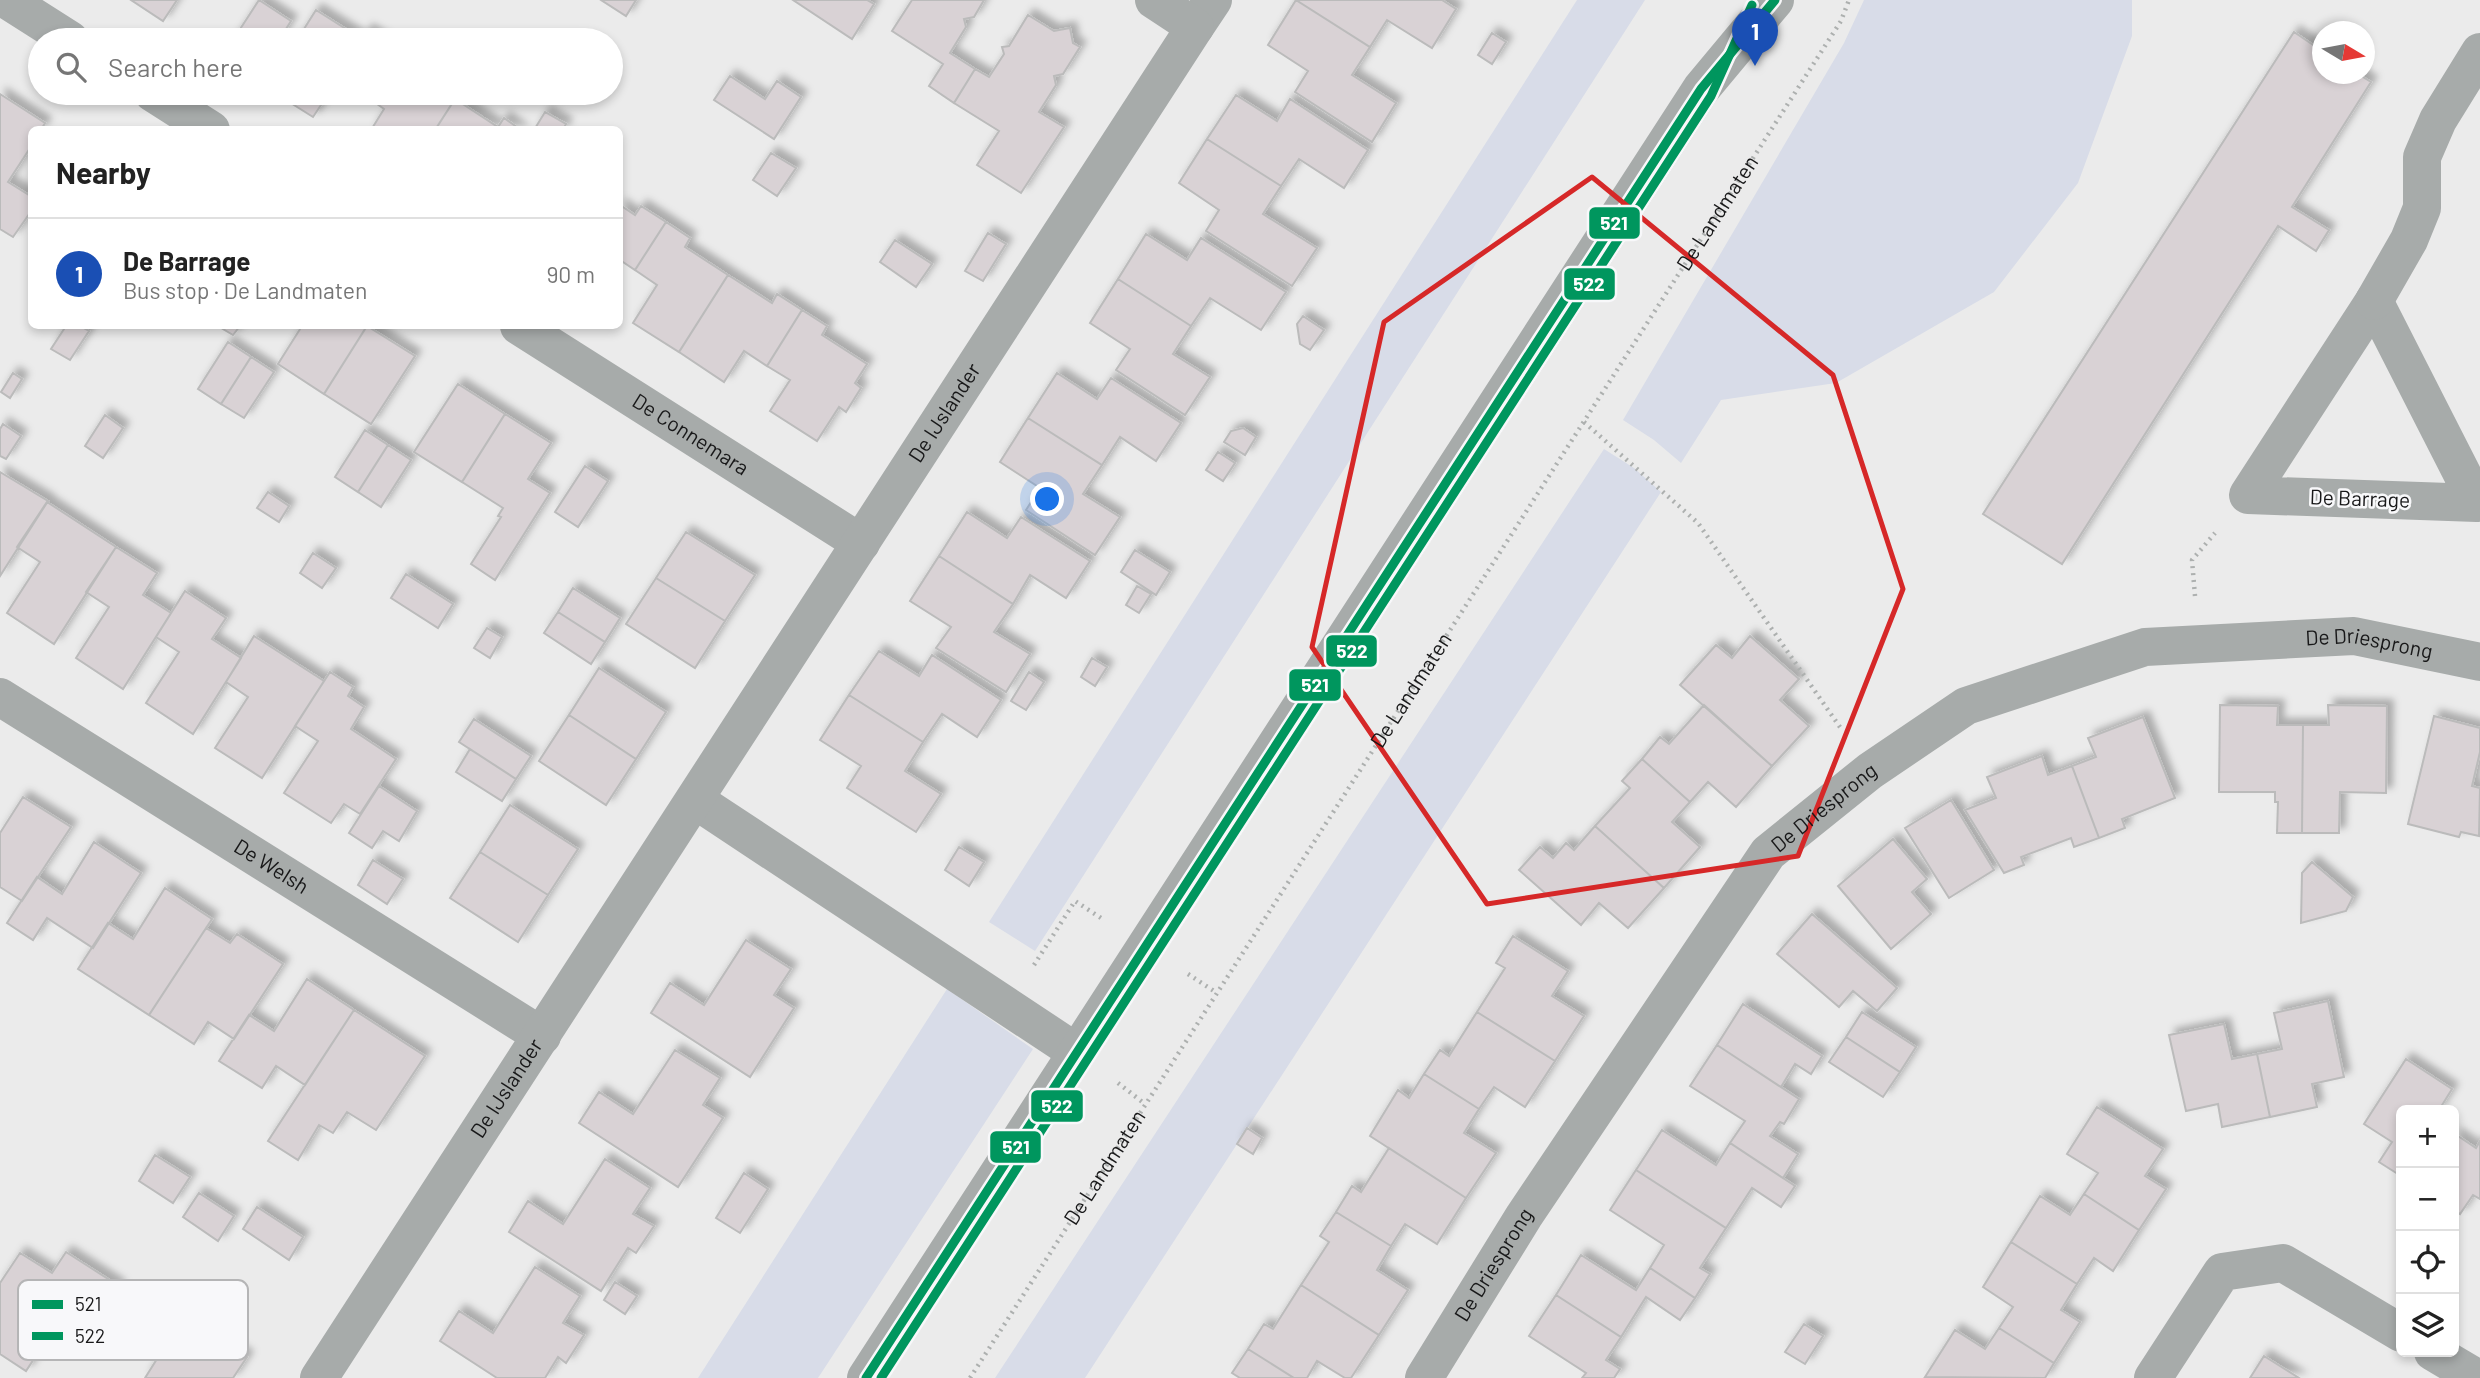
<!DOCTYPE html>
<meta charset="utf-8">
<style>
:root{--surface:#fff;--page:#f6f6f6;--text:#222;--muted:#767676;--line:#e0e0e0;--accent:#111827}
body{margin:0;font-family:Barlow,sans-serif;background:var(--page);color:var(--text)}
.controls{position:absolute;right:21px;bottom:21px;display:grid;overflow:hidden;border-radius:10px;box-shadow:0 4px 10px #0003}
.controls button{width:63px;height:63px;display:grid;place-items:center;padding:0;border:0;border-bottom:2px solid var(--line);background:var(--surface);color:var(--text);font:35px sans-serif}
.compass{position:absolute;left:2312px;top:21px;width:63px;height:63px;border-radius:50%;background:var(--surface);box-shadow:0 4px 10px #0003;rotate:100deg}
.you{position:absolute;left:1048px;top:500px;width:24px;height:24px;margin:-18px;border:5px solid #fff;border-radius:50%;background:#1a73e8;box-shadow:0 0 0 10px #1a73e833}
.badge{display:grid;place-items:center;width:46px;height:46px;border-radius:50%;background:var(--accent);color:#fff;font-size:23px;font-weight:700}
.pin{position:absolute;translate:-50% -58px;filter:drop-shadow(0 2px 4px #0008)}
.pin::after{content:'';position:absolute;top:37px;width:24px;height:21px;background:inherit;clip-path:polygon(0 0,100% 0,50% 100%)}
.list{margin:0;padding:0;list-style:none}
h2{display:flex;justify-content:space-between;align-items:center;height:91px;margin:0;padding:0 28px;font-size:30px}
h2 small{font-size:23px;font-weight:400;color:var(--muted)}
.list li{display:grid;grid-template-columns:46px 1fr auto;gap:21px;align-items:center;box-sizing:border-box;height:112px;padding:0 28px;border-top:2px solid var(--line)}
.list b{display:block;font-size:26px;white-space:nowrap}
.list p{margin:0;font-size:23px;white-space:nowrap;color:var(--muted)}
.list em{font-size:23px;font-style:normal;color:var(--muted)}
.icon{flex:none;width:38px;height:38px;fill:none;stroke:currentColor;stroke-width:2;stroke-linecap:round;stroke-linejoin:round}
.map{position:relative;flex:none;width:2480px;height:1378px;overflow:hidden}
.search{position:absolute;background:var(--surface);box-shadow:0 4px 10px #0003;left:28px;top:28px;width:595px;height:77px;display:flex;align-items:center;gap:18px;box-sizing:border-box;padding:0 24px;border-radius:38px;color:var(--muted);font-size:26px}
.panel{position:absolute;background:var(--surface);box-shadow:0 4px 10px #0003;left:28px;top:126px;width:595px;height:203px;border-radius:10px}
.map>svg:first-child{display:block}
.green{fill:#d8dce8}
.building{fill:#d9d2d5;stroke:#bbb;stroke-width:2;filter:url(#shadow)}
.lines{fill:none;stroke-linecap:round;stroke-linejoin:round}
.path{stroke:#adb0af;stroke-width:4.5;stroke-dasharray:2 5;stroke-linecap:butt}
.minor{stroke:#a7abaa;stroke-width:38}
.tertiary{stroke:#a7abaa;stroke-width:38}
.bus-1-casing{stroke:#f8f8fa;stroke-width:14}
.bus-2-casing{stroke:#f8f8fa;stroke-width:14}
.bus-1{stroke:#00965e;stroke-width:9}
.bus-2{stroke:#00965e;stroke-width:9}
.marked{fill:none;stroke:#d62828;stroke-width:5;stroke-linejoin:round}
.labels{text-anchor:middle;stroke-width:5;stroke-linejoin:round;paint-order:stroke}
.street-label{font-size:21px;fill:#181819;stroke:#f8f8fa}
.key{fill:#f8f8fa;stroke:#b5b5b6;stroke-width:2}
.key-label{font-size:19px;fill:#181819}
.line-badge{stroke:#f8f8fa;stroke-width:2.5}
.badge-label{font-size:19px;text-anchor:middle;font-weight:bold;fill:#fff}
</style>
<div class="map">
<svg width="2480" height="1378" viewBox="0 0 2480 1378">
<defs>
<filter id="shadow"><feDropShadow dx="6" dy="-6" stdDeviation="3.5" flood-color="#0004"/></filter>
</defs>
<rect width="100%" height="100%" fill="#ebebeb"/>
<!-- green -->
<path class="green" d="M1577 0H1645L1035 951 989 922Z
M1864 0H2132V36L2078 183 1994 292 1836 383 1721 400 1681 463 1654 440 1623 420 1844 43Z
M1604 449 1634 468 1661 492 1085 1378H995Z
M947 989 1033 1049 818 1378H698Z"/>
<!-- building -->
<path class="building" d="M131 0H177L163 21Z
M259 0 291 21 279 40H233Z
M601 0H636L626 16Z
M793 0H867L874 4 852 39Z
M912 0H984L974 17 964 19 966 27 950 53 975 69 954 103 929 86 943 64 892 31Z
M1296 0 1370 47 1352 75 1396 103 1372 142 1295 92 1308 71 1268 45Z
M1296 0H1442L1456 9 1432 48 1387 20 1370 47Z
M316 10 362 39 367 30 383 40H297Z
M1028 15 1054 31 1070 28 1073 43 1080 47 1063 74 1054 76 1056 85 1039 112 1064 127 1021 193 977 165 999 131 954 103 975 69 989 77 1004 54 1002 47 1009 46Z
M2294 32 2322 51V74H2358L2371 82 2292 207 2329 230 2316 251 2278 226 2062 564 1983 514Z
M1492 33 1506 42 1492 64 1478 55Z
M730 76 765 99 777 81 801 97 774 139 714 100Z
M275 93H329L313 117Z
M362 93H446L455 99 435 130H371L384 109Z
M0 94 45 123 41 130H32V145L8 182 32 197V210L13 237 0 229Z
M1236 95 1277 121 1290 99 1368 150 1344 188 1299 159 1281 186 1207 139Z
M455 99 498 127 504 118 521 130H435Z
M545 112 566 124 563 130H534Z
M1207 139 1281 186 1263 214 1317 248 1292 286 1206 231 1219 210 1179 183Z
M771 153 796 168 777 196 753 180Z
M620 205 635 215 641 206 666 222 635 270 620 260Z
M666 222 690 238 685 247 728 275 679 352 633 323 657 285 635 270Z
M988 233 1006 244 983 281 965 271Z
M1146 234 1187 260 1201 238 1286 292 1261 330 1210 298 1191 326 1118 279Z
M895 240 932 264 916 287 880 262Z
M728 275 772 303 777 294 802 310 767 366 744 351 724 382 679 352Z
M1118 279 1191 326 1173 354 1210 377 1185 415 1116 370 1130 349 1090 323Z
M802 310 827 326 822 335 867 364 855 383 861 388 846 412 839 407 817 441 770 411 790 380 767 366Z
M1303 316 1324 330 1310 350 1300 344 1297 324Z
M66 326H80L89 331 70 360 51 349Z
M218 326H240L233 335Z
M302 326H367L324 394 278 364Z
M367 326 415 356 371 424 324 394Z
M228 342 251 357 221 404 198 389Z
M251 357 274 372 244 418 221 404Z
M13 373 22 379 10 398 1 392Z
M1057 373 1097 399 1111 378 1181 423 1156 461 1120 437 1102 465 1028 418Z
M458 384 505 414 462 482 414 452Z
M505 414 551 443 528 479 550 493 495 580 471 564 501 517 498 516 503 508 462 482Z
M105 415 123 428 103 458 85 446Z
M1028 418 1102 465 1083 494 1120 517 1095 555 1026 510 1040 488 1000 462Z
M3 424 21 436 6 459 0 456V429Z
M1243 428 1256 437 1245 455 1224 442 1231 431Z
M365 430 388 445 358 492 335 477Z
M388 445 411 460 381 507 358 492Z
M1218 452 1235 463 1223 481 1206 470Z
M585 466 608 481 578 527 555 512Z
M0 472 48 501 0 576Z
M268 492 289 506 279 522 257 508Z
M47 502 116 547 54 644 7 613 40 562 17 547Z
M967 512 1007 538 1021 517 1090 561 1066 598 1030 575 1013 604 939 556Z
M686 532 755 575 725 621 656 578Z
M116 547 157 573 143 595 171 613 123 689 76 658 109 607 86 592Z
M1135 550 1170 572 1156 595 1121 572Z
M313 553 336 568 322 588 300 573Z
M939 556 1013 604 994 632 1030 654 1006 692 936 648 951 627 910 601Z
M406 574 453 604 438 628 391 598Z
M656 578 725 621 695 668 626 624Z
M1137 586 1151 594 1139 613 1126 605Z
M573 588 620 618 605 642 558 612Z
M185 591 226 618 212 639 241 658 193 734 146 703 179 652 156 637Z
M558 612 605 642 591 664 544 633Z
M487 628 502 637 490 658 474 648Z
M254 636 324 681 262 778 215 748 248 697 226 682Z
M1750 636 1799 679 1780 700 1809 726 1772 766 1680 685 1716 645 1732 658Z
M879 651 919 676 932 655 1001 700 977 737 942 714 923 742 849 695Z
M1092 658 1107 667 1095 686 1081 677Z
M599 668 666 712 636 759 569 715Z
M330 672 353 687 348 696 364 707 351 729 396 759 360 814 344 804 331 823 284 793 318 741 295 726Z
M1029 672 1044 682 1026 710 1011 701Z
M849 695 923 742 905 771 941 794 916 832 847 788 861 766 820 740Z
M1704 705 1772 766 1736 807 1708 782 1690 802 1642 759 1660 737 1669 744Z
M2220 705 2278 706 2277 725H2303L2302 833H2277L2278 802H2275V792H2219Z
M2328 705 2387 706 2386 793 2340 792 2339 833H2302L2303 725H2329Z
M569 715 636 759 606 805 539 761Z
M2434 716 2480 728V752L2472 786 2480 788 2479 836 2461 832 2459 837 2408 824Z
M2143 717 2175 798 2122 819 2125 828 2099 838 2072 766 2096 757 2088 738Z
M474 719 531 756 516 779 459 742Z
M470 749 516 779 502 801 456 772Z
M2042 756 2048 775 2072 766 2099 838 2074 847 2071 838 2021 857 2024 865 2004 873 1965 810 1996 798 1987 777Z
M1642 759 1690 802 1672 822 1700 847 1664 888 1595 826 1630 788 1622 781Z
M379 786 417 811 399 841 383 831 372 848 349 833Z
M23 797 71 827 22 901 0 887V833Z
M1951 800 1994 870 1949 898 1905 828Z
M510 805 578 849 548 895 480 852Z
M1595 826 1664 888 1628 928 1599 903 1581 925 1519 870 1540 847 1553 858 1566 843 1574 850Z
M1893 839 1927 879 1912 892 1931 914 1891 949 1838 886Z
M94 842 141 873 93 948 47 918 33 940 7 923 37 877 62 894Z
M959 847 984 862 969 886 945 870Z
M480 852 548 895 518 942 450 898Z
M373 860 403 879 387 904 358 885Z
M2312 862 2353 897 2346 911 2301 923 2302 873Z
M165 888 212 919 149 1015 78 969 108 923 133 939Z
M1812 914 1897 988 1877 1011 1853 991 1839 1007 1777 954Z
M206 928 230 943 237 934 283 964 234 1039 208 1022 194 1044 149 1015Z
M1513 936 1568 971 1552 996 1584 1016 1555 1061 1477 1012 1505 968 1496 963Z
M746 940 791 969 774 995 794 1008 750 1077 651 1013 670 983 704 1005Z
M307 979 354 1010 305 1085 276 1066 262 1088 219 1061 249 1015 274 1031Z
M2328 1001 2344 1077 2312 1084 2317 1107 2270 1117 2257 1054 2282 1049 2274 1013Z
M1743 1004 1822 1056 1811 1074 1795 1064 1781 1087 1717 1045Z
M354 1010 425 1056 376 1130 347 1112 333 1133 319 1125 298 1160 268 1141Z
M1477 1012 1555 1061 1525 1107 1494 1087 1479 1109 1424 1074 1440 1050 1449 1056Z
M1862 1012 1916 1047 1900 1072 1846 1037Z
M2224 1024 2232 1059 2257 1054 2270 1117 2222 1127 2218 1104 2186 1111 2169 1035Z
M1846 1037 1900 1072 1883 1097 1829 1062Z
M1717 1045 1799 1099 1784 1124 1780 1122 1770 1136 1798 1154 1783 1178 1730 1143 1745 1121 1690 1086Z
M675 1050 720 1078 703 1105 723 1118 678 1187 579 1123 599 1092 633 1114Z
M2406 1059 2452 1089 2439 1110H2401V1176L2379 1162 2392 1142 2364 1124Z
M1424 1074 1479 1109 1464 1133 1496 1153 1466 1198 1370 1136 1398 1090 1409 1098Z
M2097 1107 2163 1149 2145 1176 2166 1189 2139 1230 2084 1194 2098 1173 2067 1154Z
M1247 1128 1262 1138 1253 1154 1237 1144Z
M1662 1130 1716 1165 1730 1143 1795 1186 1781 1207 1752 1188 1726 1228 1636 1170Z
M2455 1134 2476 1148 2480 1141V1199L2473 1195 2460 1214 2454 1210Z
M1389 1148 1466 1198 1437 1244 1405 1224 1391 1246 1336 1212 1352 1186 1361 1192Z
M155 1155 190 1177 173 1203 139 1181Z
M605 1159 650 1188 633 1214 654 1226 636 1253 628 1248 601 1291 509 1232 528 1201 563 1224Z
M1636 1170 1726 1228 1700 1268 1710 1274 1695 1298 1650 1268 1664 1245 1610 1210Z
M744 1173 768 1189 740 1233 716 1218Z
M199 1193 234 1216 218 1241 183 1217Z
M2084 1194 2139 1230 2113 1271 2094 1258 2077 1284 2011 1242 2040 1196 2070 1215Z
M257 1207 303 1237 289 1260 243 1229Z
M1336 1212 1391 1246 1377 1270 1408 1290 1379 1335 1301 1285 1329 1242 1320 1236Z
M2011 1242 2077 1284 2061 1310 2080 1322 2054 1363 1999 1328 2013 1307 1983 1287Z
M66 1252 119 1286 83 1342 56 1325 26 1371 0 1354V1283L20 1253 52 1273Z
M1581 1255 1636 1290 1650 1268 1695 1298 1680 1320 1646 1297 1621 1337 1556 1295Z
M535 1267 580 1296 563 1323 584 1335 566 1363 558 1357 545 1378H497L440 1341 459 1311 493 1333Z
M615 1282 637 1296 625 1314 604 1300Z
M1301 1285 1379 1335 1351 1378H1345L1317 1361 1307 1378H1294L1248 1349 1264 1324 1273 1329Z
M1556 1295 1621 1337 1606 1360 1620 1369 1614 1378H1582L1586 1373 1529 1336Z
M184 1316 247 1357 233 1378H145Z
M1804 1324 1823 1336 1805 1364 1785 1352Z
M1999 1328 2054 1363 2045 1378 1925 1377 1955 1330 1985 1349Z
M1248 1349 1294 1378H1240L1232 1373Z
M2264 1356 2299 1378H2250Z"/>
<g class="lines">
<!-- path -->
<g class="path">
<path d="M1584 422 1698 523 1842 730"/>
<path d="M2195 596 2192 560 2215 533"/>
<path d="M1034 965 1075 901 1104 920"/>
<path d="M1188 974 1217 993"/>
<path d="M1118 1083 1145 1104"/>
<path id="s1" d="M970 1378 1841 21 1849 0"/>
</g>
<!-- minor -->
<g class="minor">
<path d="M7 0 70 40"/>
<path d="M1195 27 1213 0"/>
<path d="M153 93 211 130"/>
<path d="M2374 301 2477 503 2248 495Z"/>
<path d="M2374 301 2409 240 2422 208V157L2438 120 2480 52"/>
<path id="s2" d="M519 326 861 543"/>
<path id="s3" d="M0 697 542 1036"/>
<path d="M695 800 1076 1052"/>
<path d="M2433 1352 2477 1378"/>
<path id="s4" d="M319 1378 1195 27 1154 0"/>
<path id="s5" d="M1424 1378 1524 1216 1768 853 1870 771 1966 706 2145 647 2354 636 2480 662"/>
<path d="M2153 1378 2222 1272 2283 1263 2401 1333"/>
</g>
<!-- tertiary -->
<path class="tertiary" d="M866 1378 1701 89 1775 0"/>
<!-- bus-1 casing -->
<g class="bus-1-casing">
<path id="bus-1" d="M866 1378 1701 89 1775 0"/>
</g>
<!-- bus-2 casing -->
<g class="bus-2-casing">
<path id="bus-2" d="M881 1378 1711 96 1752 5"/>
</g>
<!-- bus-1 -->
<use href="#bus-1" class="bus-1"/>
<!-- bus-2 -->
<use href="#bus-2" class="bus-2"/>
</g>
<!-- marked area -->
<path class="marked" d="M1592 177 1833 375 1903 589 1798 856 1487 904 1312 647 1384 322Z"/>
<g class="labels">
<!-- street labels -->
<g class="street-label">
<text dy="7" stroke="none"><textPath href="#s1" startOffset="1384">De Landmaten</textPath></text>
<text dy="7" stroke="none"><textPath href="#s4" startOffset="1150">De IJslander</textPath></text>
<text dy="7" stroke="none"><textPath href="#s2" startOffset="203">De Connemara</textPath></text>
<text transform="translate(2360 499) rotate(2)" y="7">De Barrage</text>
<text dy="7" stroke="none"><textPath href="#s5" startOffset="1288">De Driesprong</textPath></text>
<text dy="7" stroke="none"><textPath href="#s1" startOffset="817">De Landmaten</textPath></text>
<text dy="7" stroke="none"><textPath href="#s5" startOffset="700">De Driesprong</textPath></text>
<text dy="7" stroke="none"><textPath href="#s3" startOffset="320">De Welsh</textPath></text>
<text dy="7" stroke="none"><textPath href="#s4" startOffset="345">De IJslander</textPath></text>
<text dy="7" stroke="none"><textPath href="#s1" startOffset="250">De Landmaten</textPath></text>
<text dy="7" stroke="none"><textPath href="#s5" startOffset="133">De Driesprong</textPath></text>
</g>
</g>
<!-- legend -->
<rect x="18" y="1280" width="230" height="80" rx="10" class="key"/>
<rect x="32" y="1300" width="31" height="9" fill="#00965e"/>
<rect x="32" y="1332" width="31" height="8" fill="#00965e"/>
<g class="key-label">
<text x="75" y="1311">521</text>
<text x="75" y="1343">522</text>
</g>
<g class="line-badge">
<rect x="1588" y="206" width="53" height="34" rx="7" fill="#00965e"/>
<rect x="1563" y="267" width="53" height="34" rx="7" fill="#00965e"/>
<rect x="1325" y="634" width="53" height="34" rx="7" fill="#00965e"/>
<rect x="1288" y="668" width="54" height="34" rx="7" fill="#00965e"/>
<rect x="1030" y="1089" width="54" height="34" rx="7" fill="#00965e"/>
<rect x="989" y="1130" width="53" height="34" rx="7" fill="#00965e"/>
</g>
<g class="badge-label">
<text x="1614" y="230">521</text>
<text x="1589" y="291">522</text>
<text x="1352" y="658">522</text>
<text x="1315" y="692">521</text>
<text x="1057" y="1113">522</text>
<text x="1016" y="1154">521</text>
</g>
</svg>
<div class="controls">
<button>+</button>
<button>−</button>
<button><svg class="icon" aria-label="locate" viewBox="0 0 24 24"><circle cx="12" cy="12" r="6"/><path d="M12 2v4M12 18v4M2 12h4M18 12h4"/></svg></button>
<button><svg class="icon" aria-label="layers" viewBox="0 0 24 24"><path d="M12 4l9 5-9 5-9-5zM3 14l9 5 9-5"/></svg></button>
</div>
<svg class="compass" viewBox="-18 -18 36 36"><path d="M0-13l5 13h-10z" fill="#e53935"/><path d="M0 13l5-13h-10z" fill="#767676"/></svg>
<div class="you"></div>
<div class="pin badge" style="left:1755px;top:66px;background:#1a4fb4">1</div>
<div class="search"><svg class="icon" aria-label="search" viewBox="0 0 24 24"><circle cx="10" cy="10" r="6"/><path d="M15 15l6 6"/></svg>Search here</div>
<section class="panel">
<h2>Nearby<small></small></h2>
<ul class="list">
<li><span class="badge" style="background:#1a4fb4">1</span><div><b>De Barrage</b><p>Bus stop · De Landmaten</p></div><em>90 m</em></li>
</ul>
</section>
</div>
